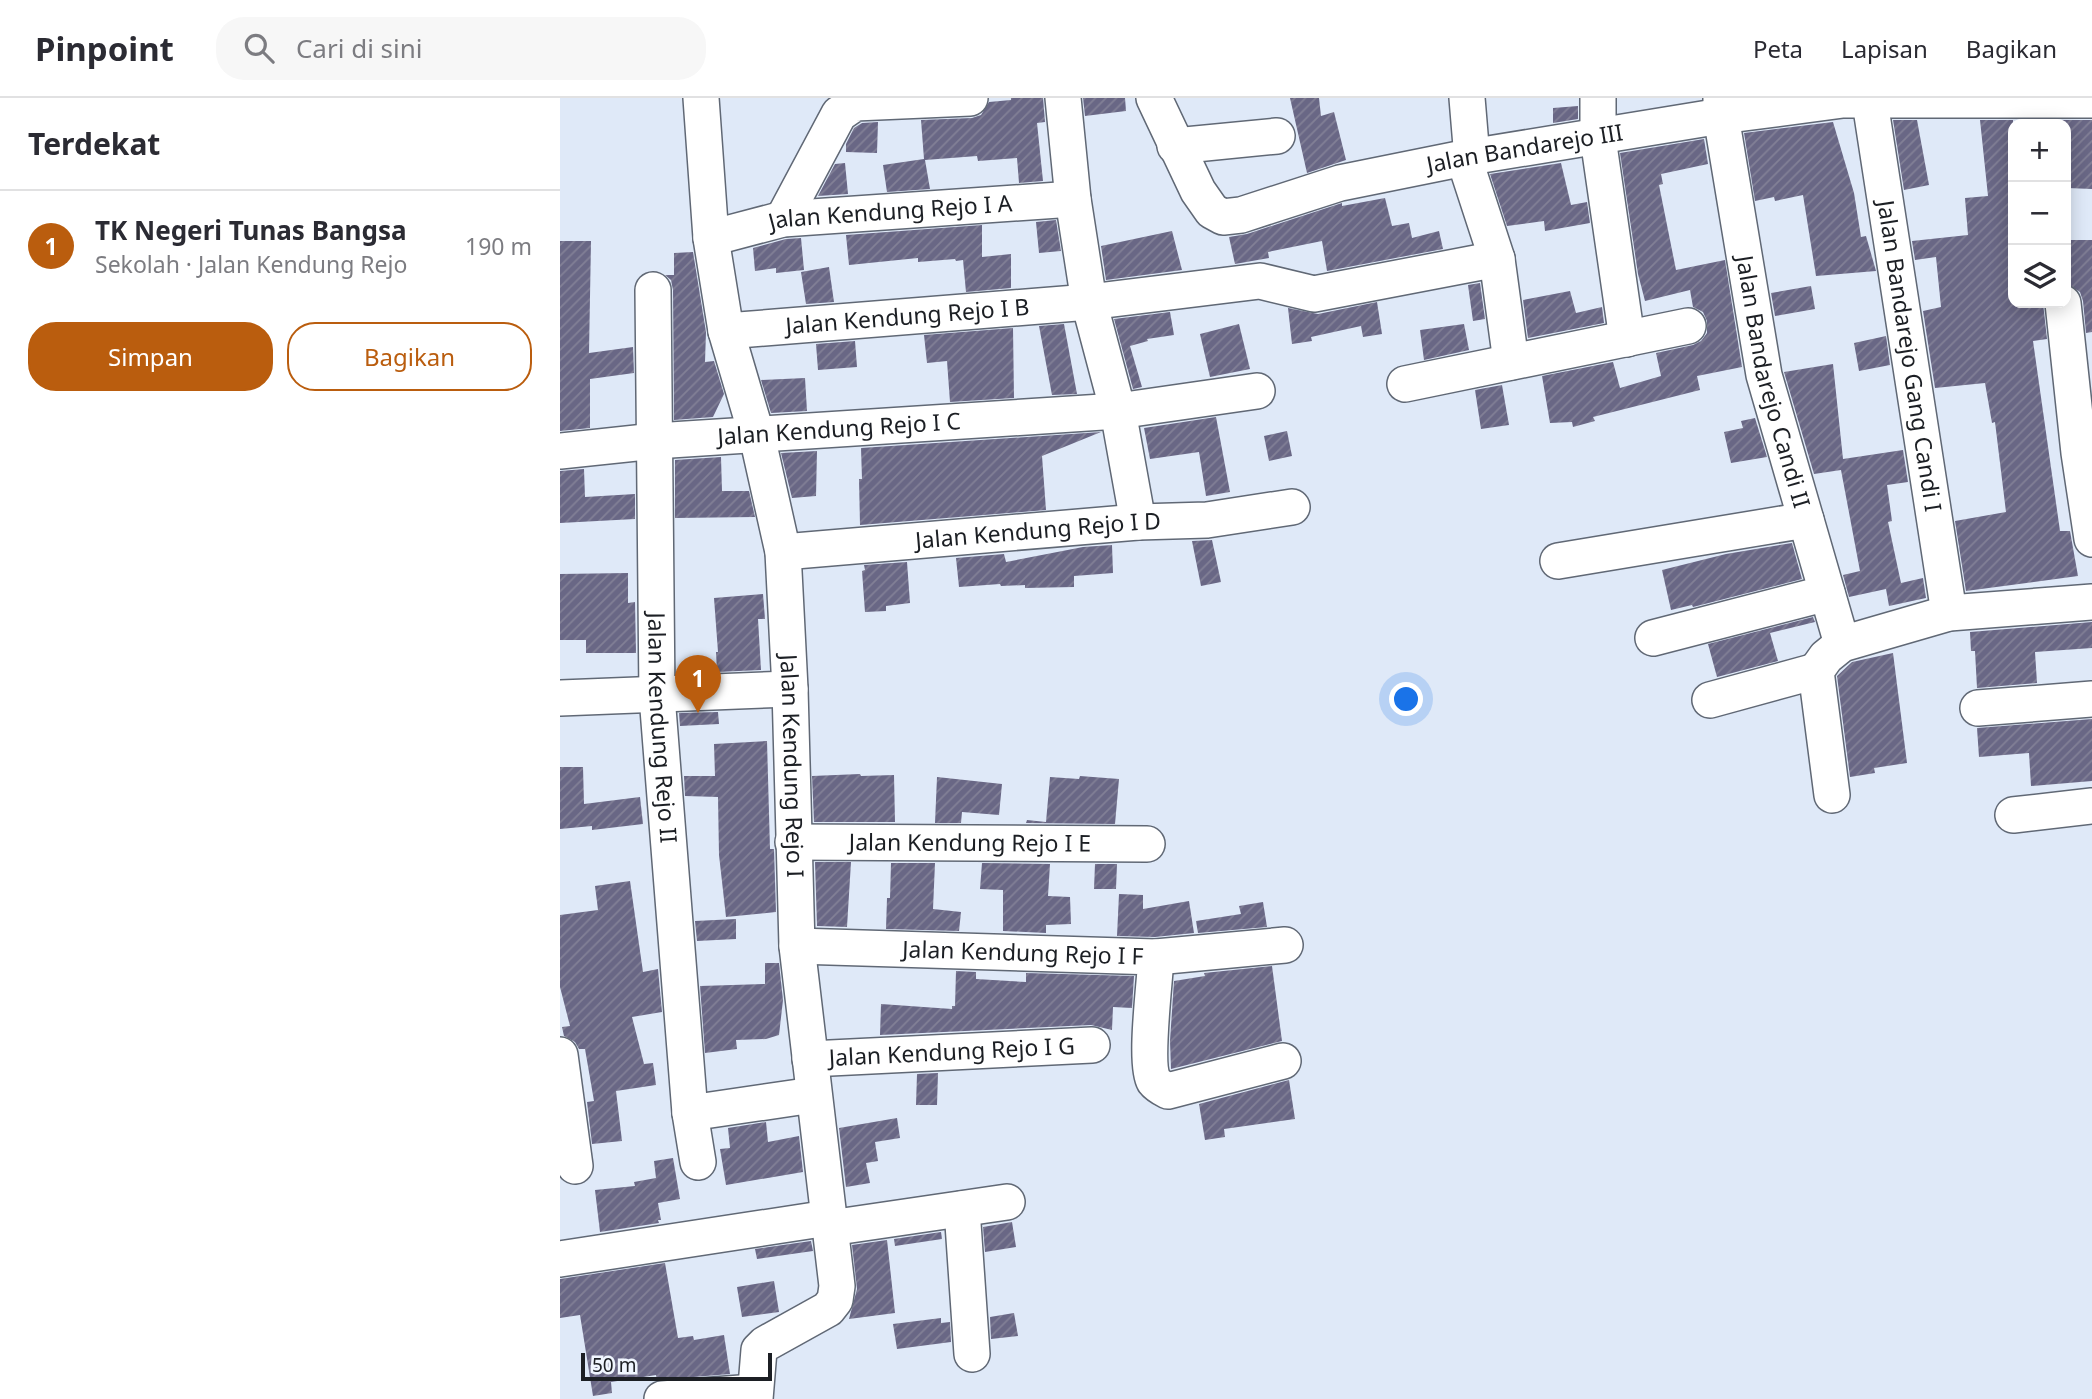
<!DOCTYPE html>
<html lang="id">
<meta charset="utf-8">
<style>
:root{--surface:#fff;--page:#f7f7f7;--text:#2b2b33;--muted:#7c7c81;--line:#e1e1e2;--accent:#ba5d0e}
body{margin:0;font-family:"Noto Sans",sans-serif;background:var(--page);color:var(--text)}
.controls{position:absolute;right:21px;top:21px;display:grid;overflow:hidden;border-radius:14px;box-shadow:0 4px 18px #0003}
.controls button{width:63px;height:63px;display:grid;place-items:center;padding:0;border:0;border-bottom:2px solid var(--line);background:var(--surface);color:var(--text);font:35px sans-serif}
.scale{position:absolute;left:21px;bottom:18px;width:191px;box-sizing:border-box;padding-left:7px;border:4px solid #1c1f24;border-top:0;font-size:19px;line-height:24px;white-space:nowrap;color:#1c1f24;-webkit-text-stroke:5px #f0f6ff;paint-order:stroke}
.you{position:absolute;left:847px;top:602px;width:24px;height:24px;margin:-18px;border:5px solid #fff;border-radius:50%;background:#1a73e8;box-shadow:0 0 0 10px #1a73e833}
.badge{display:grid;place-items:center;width:46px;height:46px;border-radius:50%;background:var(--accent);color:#fff;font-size:23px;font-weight:700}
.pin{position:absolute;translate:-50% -58px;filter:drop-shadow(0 2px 4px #0008)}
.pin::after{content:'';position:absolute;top:37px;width:24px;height:21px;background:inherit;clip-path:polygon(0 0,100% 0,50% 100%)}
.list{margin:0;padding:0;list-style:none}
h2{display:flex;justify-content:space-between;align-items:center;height:91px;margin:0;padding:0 28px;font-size:30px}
h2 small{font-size:23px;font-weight:400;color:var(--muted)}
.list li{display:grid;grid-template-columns:46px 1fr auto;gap:21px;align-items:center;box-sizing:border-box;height:112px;padding:0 28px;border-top:2px solid var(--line)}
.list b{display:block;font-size:26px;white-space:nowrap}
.list p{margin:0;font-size:23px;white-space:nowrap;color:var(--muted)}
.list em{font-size:23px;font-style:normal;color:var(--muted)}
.actions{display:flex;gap:14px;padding:21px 28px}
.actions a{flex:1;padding:16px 0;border:2px solid var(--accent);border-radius:28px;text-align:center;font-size:24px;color:var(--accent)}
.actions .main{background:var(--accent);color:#fff}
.icon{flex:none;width:38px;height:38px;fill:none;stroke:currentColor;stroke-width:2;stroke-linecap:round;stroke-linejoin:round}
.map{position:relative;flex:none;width:1532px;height:1301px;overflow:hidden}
header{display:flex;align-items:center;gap:42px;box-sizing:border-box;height:98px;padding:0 35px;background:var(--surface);border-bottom:2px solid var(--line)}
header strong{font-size:33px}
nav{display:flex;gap:38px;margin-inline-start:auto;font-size:24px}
.search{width:490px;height:63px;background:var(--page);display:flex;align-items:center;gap:18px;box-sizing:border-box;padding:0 24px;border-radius:28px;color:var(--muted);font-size:26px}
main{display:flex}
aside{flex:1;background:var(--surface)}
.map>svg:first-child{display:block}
.building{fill:url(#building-hatch)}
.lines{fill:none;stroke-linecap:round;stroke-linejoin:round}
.minor-casing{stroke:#606875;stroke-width:38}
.minor{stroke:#fff;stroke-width:35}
.labels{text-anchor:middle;stroke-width:6;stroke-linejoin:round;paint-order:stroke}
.street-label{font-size:23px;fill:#1c1f24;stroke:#f0f6ff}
</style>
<header>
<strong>Pinpoint</strong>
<div class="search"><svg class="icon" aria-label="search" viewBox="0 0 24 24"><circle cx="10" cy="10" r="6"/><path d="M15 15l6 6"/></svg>Cari di sini</div>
<nav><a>Peta</a><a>Lapisan</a><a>Bagikan</a></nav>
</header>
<main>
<aside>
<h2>Terdekat<small></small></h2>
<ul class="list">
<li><span class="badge">1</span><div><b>TK Negeri Tunas Bangsa</b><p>Sekolah · Jalan Kendung Rejo</p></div><em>190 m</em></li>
</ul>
<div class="actions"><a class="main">Simpan</a><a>Bagikan</a></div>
</aside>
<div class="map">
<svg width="1532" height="1301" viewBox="0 0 1532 1301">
<defs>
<pattern id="building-hatch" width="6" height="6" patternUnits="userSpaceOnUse" patternTransform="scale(1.75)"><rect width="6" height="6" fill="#696785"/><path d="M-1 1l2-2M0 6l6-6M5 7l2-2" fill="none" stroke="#828096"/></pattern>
</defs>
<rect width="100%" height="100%" fill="#dfe9f8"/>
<!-- building -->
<path class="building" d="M451 0H483L485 24 477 25 483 83 459 85 457 60 418 63 417 58 365 62 370 91 327 94 323 67 364 61 361 22 412 20 421 17 429 4 451 2Z
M523 0H565L566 13 525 18Z
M730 0H759L761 18 774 14 786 62 747 75Z
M1018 8V21L993 25V10Z
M1333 22H1357L1369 87 1344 92Z
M1420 22H1453V205H1483L1487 241 1473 243 1500 433H1510L1518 478 1406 493 1395 423 1446 414 1435 324 1432 325 1425 285 1375 290 1363 213 1381 209 1376 159 1355 162 1352 143 1408 137 1405 100 1428 98Z
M1468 22H1532V91L1507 90 1509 57H1506V26H1463Z
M318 24 317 55 286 54V46L294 30 302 25Z
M1273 24 1294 95 1301 139 1306 138 1316 173 1256 178 1243 97 1215 103 1214 99 1195 103 1184 35Z
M1144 41 1148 66 1101 76 1103 86 1099 87 1116 172 1165 162 1182 269 1137 278 1140 292 1033 319 1035 323 1013 329 1012 324 990 325 982 278 1053 264 1060 290 1101 278 1096 255 1133 247 1141 243 1147 235V223L1143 214 1133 209 1130 192 1085 203 1078 176 1060 55Z
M285 65 288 96 258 98 275 66Z
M1001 65 1011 107 1027 104 1030 125 985 133 984 123 947 128 930 76Z
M825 100 832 128 849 125 852 140 879 133 883 151 767 173 762 143 708 154 709 160 675 166 669 139 687 136 782 105V108Z
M496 122 501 153 479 155 476 124Z
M422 127V159L451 156V190L406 194 403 162 396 163 395 161 358 164V160L289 167 286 137Z
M612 133 622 172 546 182 541 148Z
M241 140 244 172 216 175V170L195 173 193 150 226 141Z
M1511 142H1532V234L1526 235 1523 203 1520 194 1507 186V180H1510Z
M0 143H31L29 255 73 249 74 275 30 281V330L0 333Z
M133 154 146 234 145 264 154 263 164 296 153 319 114 322 113 192 111 182 105 177H114V155Z
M269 169 274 204 246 206 241 174Z
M920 185 925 221 913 223 908 187Z
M1251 188 1255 211 1215 218 1211 195Z
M1010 193 1016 215 1042 209 1044 225 968 240 963 202Z
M817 204 822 236 803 239 801 228 751 239 752 243 732 246 728 210 758 216Z
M610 214 614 237 587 241 588 243 570 248 582 289 573 291 554 221Z
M504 226 517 296 492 297 479 228Z
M679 226 690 271 650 279 640 236Z
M904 226 909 252 864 262 860 232Z
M453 230 454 300 390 304 387 263 367 265 364 237Z
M1326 238 1330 267 1299 273 1294 245Z
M295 243 297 269 258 272 256 246Z
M1273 266 1283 361 1343 352 1348 384 1327 387 1332 423 1328 424 1341 485 1363 480 1366 500 1329 508 1326 491 1289 499 1283 477 1300 473 1281 372 1254 376 1224 274Z
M245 280 247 313 211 315 201 282Z
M942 287 949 327 921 331 915 292Z
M656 319 670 394 646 398 639 354 590 361 584 330Z
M1195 320 1207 359 1171 365 1164 334 1183 330 1181 323Z
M727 333 732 358 709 363 704 338Z
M541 334 482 358 486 412 300 427 299 381H302L301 350Z
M257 353 256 398 232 400 221 355Z
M161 359 162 393H189L195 419 115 420V362Z
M24 371 25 399 75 396V421L0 425V373Z
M652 442 661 484 641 488 632 443Z
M1232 445 1242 481 1133 509 1132 507 1111 512 1102 472 1166 456Z
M552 447 553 475 514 478V489L465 490V487L441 488 440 486 399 489 396 460 444 456 446 464 523 449Z
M347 464 350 505 326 508V513L305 514 302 473 305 472 304 467Z
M68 475V505L75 504 76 555H26V542H0V476Z
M203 496 205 521H198L201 572 157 574 156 554H158L154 500Z
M1253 519 1255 524 1210 535 1218 563 1157 579 1148 546Z
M1532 524V550L1475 554 1477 585 1417 590 1415 553H1411L1410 534Z
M1333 555 1347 665 1314 670 1315 675 1290 679 1277 578 1292 564Z
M158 614 159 626 120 628 119 615Z
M1532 621V683L1471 688 1469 655 1419 659 1417 630Z
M207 643 210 751H214L216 814 166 819 159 757 158 699 125 698 124 678H155L154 646Z
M0 669H23L24 706 80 699 83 726 32 732V728L0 731Z
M300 676 301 678 334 677 335 724H254L252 678Z
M520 678 559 681 555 726 466 725 467 722 486 724 490 679 519 681Z
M377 679 442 686 439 717 402 714 401 725H375Z
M255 764H291L287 829 257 828Z
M331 765H375L373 811 401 814 399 833 326 831 327 800H330Z
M422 765 490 766 488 798 510 799 511 826 486 827V835L443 833V792L420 791Z
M535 766H557L556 791H534Z
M70 783 83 874 98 871 102 914 72 919 84 966 93 965 96 987 56 993 62 1043 32 1046 27 1004 34 1003 25 951H19L15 944 4 938 2 929 10 928 0 889V817L38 812 35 788Z
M559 796 583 797V811L629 803 634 835 595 839 557 838Z
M703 804 707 829 638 835 636 823 681 816 679 808Z
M176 821V841L137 843 135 823Z
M205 865H219L223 902 219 937 206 941 176 942 177 951 145 955 140 888 205 886Z
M712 868 722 943 611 971 610 943 614 883 645 878 644 875Z
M396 873 416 874V881L466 884V875L574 878 572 910 553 909 552 932 531 927 320 937 321 906 392 911V908H395Z
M378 975 377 1007H356L357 976Z
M729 982 735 1021 664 1031 665 1039 645 1042 639 1006Z
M337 1020 340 1040 315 1044 318 1063 306 1065 310 1085 286 1089 279 1030Z
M206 1024 208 1044 239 1038 243 1074 166 1087 160 1051 170 1050 168 1030Z
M113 1060 120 1101 98 1105 101 1122H98L99 1125 40 1134 35 1092 75 1088 74 1084 96 1080 94 1063Z
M452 1124 456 1149 425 1154 423 1129Z
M381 1134 382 1141 335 1148 334 1141Z
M327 1142 335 1215 289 1221 297 1191 292 1147Z
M251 1143 253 1153 197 1161 195 1151Z
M105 1165 118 1240 133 1238 134 1242 164 1237 170 1276 97 1282 96 1277 51 1284 52 1295 33 1298 20 1217 0 1220V1181Z
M214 1183 219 1214 182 1219 177 1189Z
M454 1215 458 1238 431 1241 430 1219Z
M381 1220V1225L390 1224 391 1244 337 1251 333 1226Z"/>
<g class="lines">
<!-- minor casing -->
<g class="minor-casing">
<g id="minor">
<path id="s1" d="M141 0 151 140 166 233 197 338 223 454 230 591 237 848 277 1188 275 1202 268 1211 205 1246 199 1252 195 1301"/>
<path d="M503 0 513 101 529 204 558 313 578 424"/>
<path id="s2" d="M594 0 638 93 652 113 663 119 681 117 780 85 904 60 1161 18 1283 2H1532"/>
<path d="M907 0 912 60"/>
<path d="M1038 0V40L1067 241"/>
<path id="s3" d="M1161 0V18L1204 277 1282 546"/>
<path id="s4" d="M1310 4 1389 515"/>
<path d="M615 48 717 38"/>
<path d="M904 60 937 161 951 264"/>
<path d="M223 121 279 16 295 5 410 0"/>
<path id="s5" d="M151 140 223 121 513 101"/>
<path id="s6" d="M93 192 97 598 130 1015 138 1064"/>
<path d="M1503 205 1519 355 1532 441"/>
<path id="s7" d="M166 233 529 204 700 183 754 196 937 161"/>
<path d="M845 286 1128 228"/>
<path id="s8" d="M0 353 95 343 558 313 697 293"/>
<path id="s9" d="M223 454 578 424 647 422 732 409"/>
<path d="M998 463 1246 422"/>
<path d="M1093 540 1267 495"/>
<path d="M0 600 230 591"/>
<path d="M1150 602 1256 573"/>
<path d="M1418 610 1532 601"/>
<path d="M1272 697 1256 573 1266 559 1282 546 1389 515 1532 504"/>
<path d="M1453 717 1532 708"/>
<path id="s10" d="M233 744 587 746"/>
<path id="s11" d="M237 848 596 859C595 883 584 966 594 983 597 987 604 991 608 993L723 963"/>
<path d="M596 859 725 847"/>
<path d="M0 957 15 1068"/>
<path id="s12" d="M250 961 532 947"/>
<path d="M130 1015 253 997"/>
<path d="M402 1111 412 1256"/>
<path d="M270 1130 447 1104"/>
<path d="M0 1161 268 1120"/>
<path d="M102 1301 194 1294"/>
</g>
</g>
<!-- minor -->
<use href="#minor" class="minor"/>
</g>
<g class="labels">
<!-- street labels -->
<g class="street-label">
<text dy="8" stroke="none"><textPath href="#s2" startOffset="450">Jalan Bandarejo III</textPath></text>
<text dy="8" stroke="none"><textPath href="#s5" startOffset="182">Jalan Kendung Rejo I A</textPath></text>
<text dy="8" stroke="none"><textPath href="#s7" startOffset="182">Jalan Kendung Rejo I B</textPath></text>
<text dy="8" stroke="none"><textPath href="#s4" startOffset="257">Jalan Bandarejo Gang Candi I</textPath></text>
<text dy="8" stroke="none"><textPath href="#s3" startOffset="289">Jalan Bandarejo Candi II</textPath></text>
<text dy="8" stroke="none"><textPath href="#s8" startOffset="280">Jalan Kendung Rejo I C</textPath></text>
<text dy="8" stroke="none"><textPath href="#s9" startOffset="256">Jalan Kendung Rejo I D</textPath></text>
<text dy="8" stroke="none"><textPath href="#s6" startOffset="438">Jalan Kendung Rejo II</textPath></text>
<text dy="8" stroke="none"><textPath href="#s1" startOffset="677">Jalan Kendung Rejo I</textPath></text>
<text dy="8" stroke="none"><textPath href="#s10" startOffset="177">Jalan Kendung Rejo I E</textPath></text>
<text dy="8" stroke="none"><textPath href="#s11" startOffset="226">Jalan Kendung Rejo I F</textPath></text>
<text dy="8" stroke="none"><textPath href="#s12" startOffset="142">Jalan Kendung Rejo I G</textPath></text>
</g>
</g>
</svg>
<div class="controls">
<button>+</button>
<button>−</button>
<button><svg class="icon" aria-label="layers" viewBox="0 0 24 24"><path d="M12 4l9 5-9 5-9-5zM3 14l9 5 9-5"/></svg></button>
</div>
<div class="scale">50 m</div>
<div class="you"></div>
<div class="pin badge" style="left:138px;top:615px">1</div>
</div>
</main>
